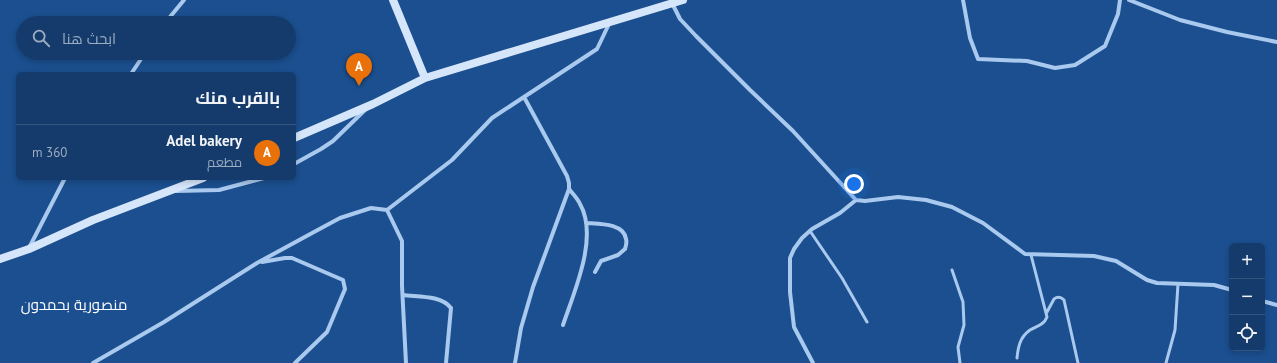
<!DOCTYPE html>
<html lang="ar">
<meta charset="utf-8">
<style>
:root{--surface:#143b6b;--page:#1d4271;--text:#f1f3f6;--muted:#9dadc1;--line:#33557e;--accent:#95b2f1}
body{margin:0;font-family:"PT Sans",Cairo,sans-serif;background:var(--page);color:var(--text);direction:rtl}
.controls{position:absolute;right:12px;bottom:12px;display:grid;overflow:hidden;border-radius:6px;box-shadow:0 2px 6px #0003}
.controls button{width:36px;height:36px;display:grid;place-items:center;padding:0;border:0;border-bottom:1px solid var(--line);background:var(--surface);color:var(--text);font:20px sans-serif}
.you{position:absolute;left:854px;top:184px;width:14px;height:14px;margin:-10px;border:3px solid #fff;border-radius:50%;background:#1a73e8;box-shadow:0 0 0 6px #1a73e833}
.badge{display:grid;place-items:center;width:26px;height:26px;border-radius:50%;background:var(--accent);color:#fff;font-size:13px;font-weight:700}
.pin{position:absolute;translate:-50% -33px;filter:drop-shadow(0 1px 2px #0008)}
.pin::after{content:'';position:absolute;top:21px;width:14px;height:12px;background:inherit;clip-path:polygon(0 0,100% 0,50% 100%)}
.list{margin:0;padding:0;list-style:none}
h2{display:flex;justify-content:space-between;align-items:center;height:52px;margin:0;padding:0 16px;font-size:17px}
h2 small{font-size:13px;font-weight:400;color:var(--muted)}
.list li{display:grid;grid-template-columns:26px 1fr auto;gap:12px;align-items:center;box-sizing:border-box;height:56px;padding:0 16px;border-top:1px solid var(--line)}
.list b{display:block;font-size:15px;white-space:nowrap}
.list p{margin:0;font-size:13px;white-space:nowrap;color:var(--muted)}
.list em{font-size:13px;font-style:normal;color:var(--muted)}
.icon{flex:none;width:22px;height:22px;fill:none;stroke:currentColor;stroke-width:2;stroke-linecap:round;stroke-linejoin:round}
.map{position:relative;flex:none;width:1277px;height:363px;overflow:hidden;direction:ltr}
.search{position:absolute;background:var(--surface);box-shadow:0 2px 6px #0003;left:16px;top:16px;width:280px;height:44px;display:flex;align-items:center;gap:10px;box-sizing:border-box;padding:0 14px;border-radius:22px;color:var(--muted);font-size:15px}
.panel{position:absolute;background:var(--surface);box-shadow:0 2px 6px #0003;left:16px;top:72px;width:280px;height:108px;border-radius:6px;direction:rtl}
.map>svg:first-child{display:block}
.lines{fill:none;stroke-linecap:round;stroke-linejoin:round}
.lane{stroke:#a9c9ee;stroke-width:3}
.street{stroke:#a9c9ee;stroke-width:4}
.secondary{stroke:#d6e6fa;stroke-width:8}
.labels{text-anchor:middle;stroke-width:4;stroke-linejoin:round;paint-order:stroke}
.quarter-label{font-size:15px;fill:#fff;stroke:#1b4f8f}
</style>
<div class="map">
<svg width="1277" height="363" viewBox="0 0 1277 363">
<rect width="100%" height="100%" fill="#1b4f8f"/>
<g class="lines">
<!-- lane -->
<path class="lane" d="M810 231 842 278 867 322
M952 270 963 302 964 325 958 347 960 363
M1047 312 1054 299C1058 296 1061 297 1064 300L1078 363
M1017 358C1018 347 1020 337 1030 330 1037 326 1044 325 1047 317L1031 255
M1166 363 1175 330 1178 284"/>
<!-- street -->
<path class="street" d="M963 0 970 38 978 59 1027 61 1055 68 1075 65 1105 46 1118 14 1120 0
M1129 0 1180 20 1227 32 1277 42
M672 3 680 19 696 36 750 90 793 131 856 200
M165 23 184 0
M131 74 145 53
M294 164 321 149 333 141 366 109
M176 191 219 190 264 178
M387 210 402 241V286L406 363
M586 223C598 224 624 223 626 239 627 242 626 246 625 249L618 255 601 261 595 272
M29 248 65 178
M262 262 285 258H292L343 280 345 289 327 332 295 363
M403 295C418 297 441 295 451 308L446 363
M1262 301 1277 305
M563 325C574 292 599 237 580 204 578 199 573 194 569 189
M93 363 164 322 257 263 314 232 340 218 371 208 387 210 452 160 492 118 597 49 609 24
M515 363 521 328 533 287 569 189V183L567 176 524 97
M813 363 794 327 790 292V258L794 249 802 238 812 229 840 213 856 200 865 201 898 197 926 200 952 207 983 223 1025 254 1094 256 1116 261 1147 280 1157 283 1214 285 1232 290"/>
<!-- secondary -->
<path class="secondary" d="M393 0 425 78
M294 138 373 104 425 78 683 0
M0 259 29 249 93 220 203 178"/>
</g>
<g class="labels">
<!-- quarter labels -->
<g class="quarter-label">
<text x="74" y="310">منصورية بحمدون</text>
</g>
</g>
</svg>
<div class="controls">
<button>+</button>
<button>−</button>
<button><svg class="icon" aria-label="locate" viewBox="0 0 24 24"><circle cx="12" cy="12" r="6"/><path d="M12 2v4M12 18v4M2 12h4M18 12h4"/></svg></button>
</div>
<div class="you"></div>
<div class="pin badge" style="left:359px;top:86px;background:#e8710a">A</div>
<div class="search"><svg class="icon" aria-label="search" viewBox="0 0 24 24"><circle cx="10" cy="10" r="6"/><path d="M15 15l6 6"/></svg>ابحث هنا</div>
<section class="panel">
<h2>بالقرب منك<small></small></h2>
<ul class="list">
<li><span class="badge" style="background:#e8710a">A</span><div><b>Adel bakery</b><p>مطعم</p></div><em>360 m</em></li>
</ul>
</section>
</div>
